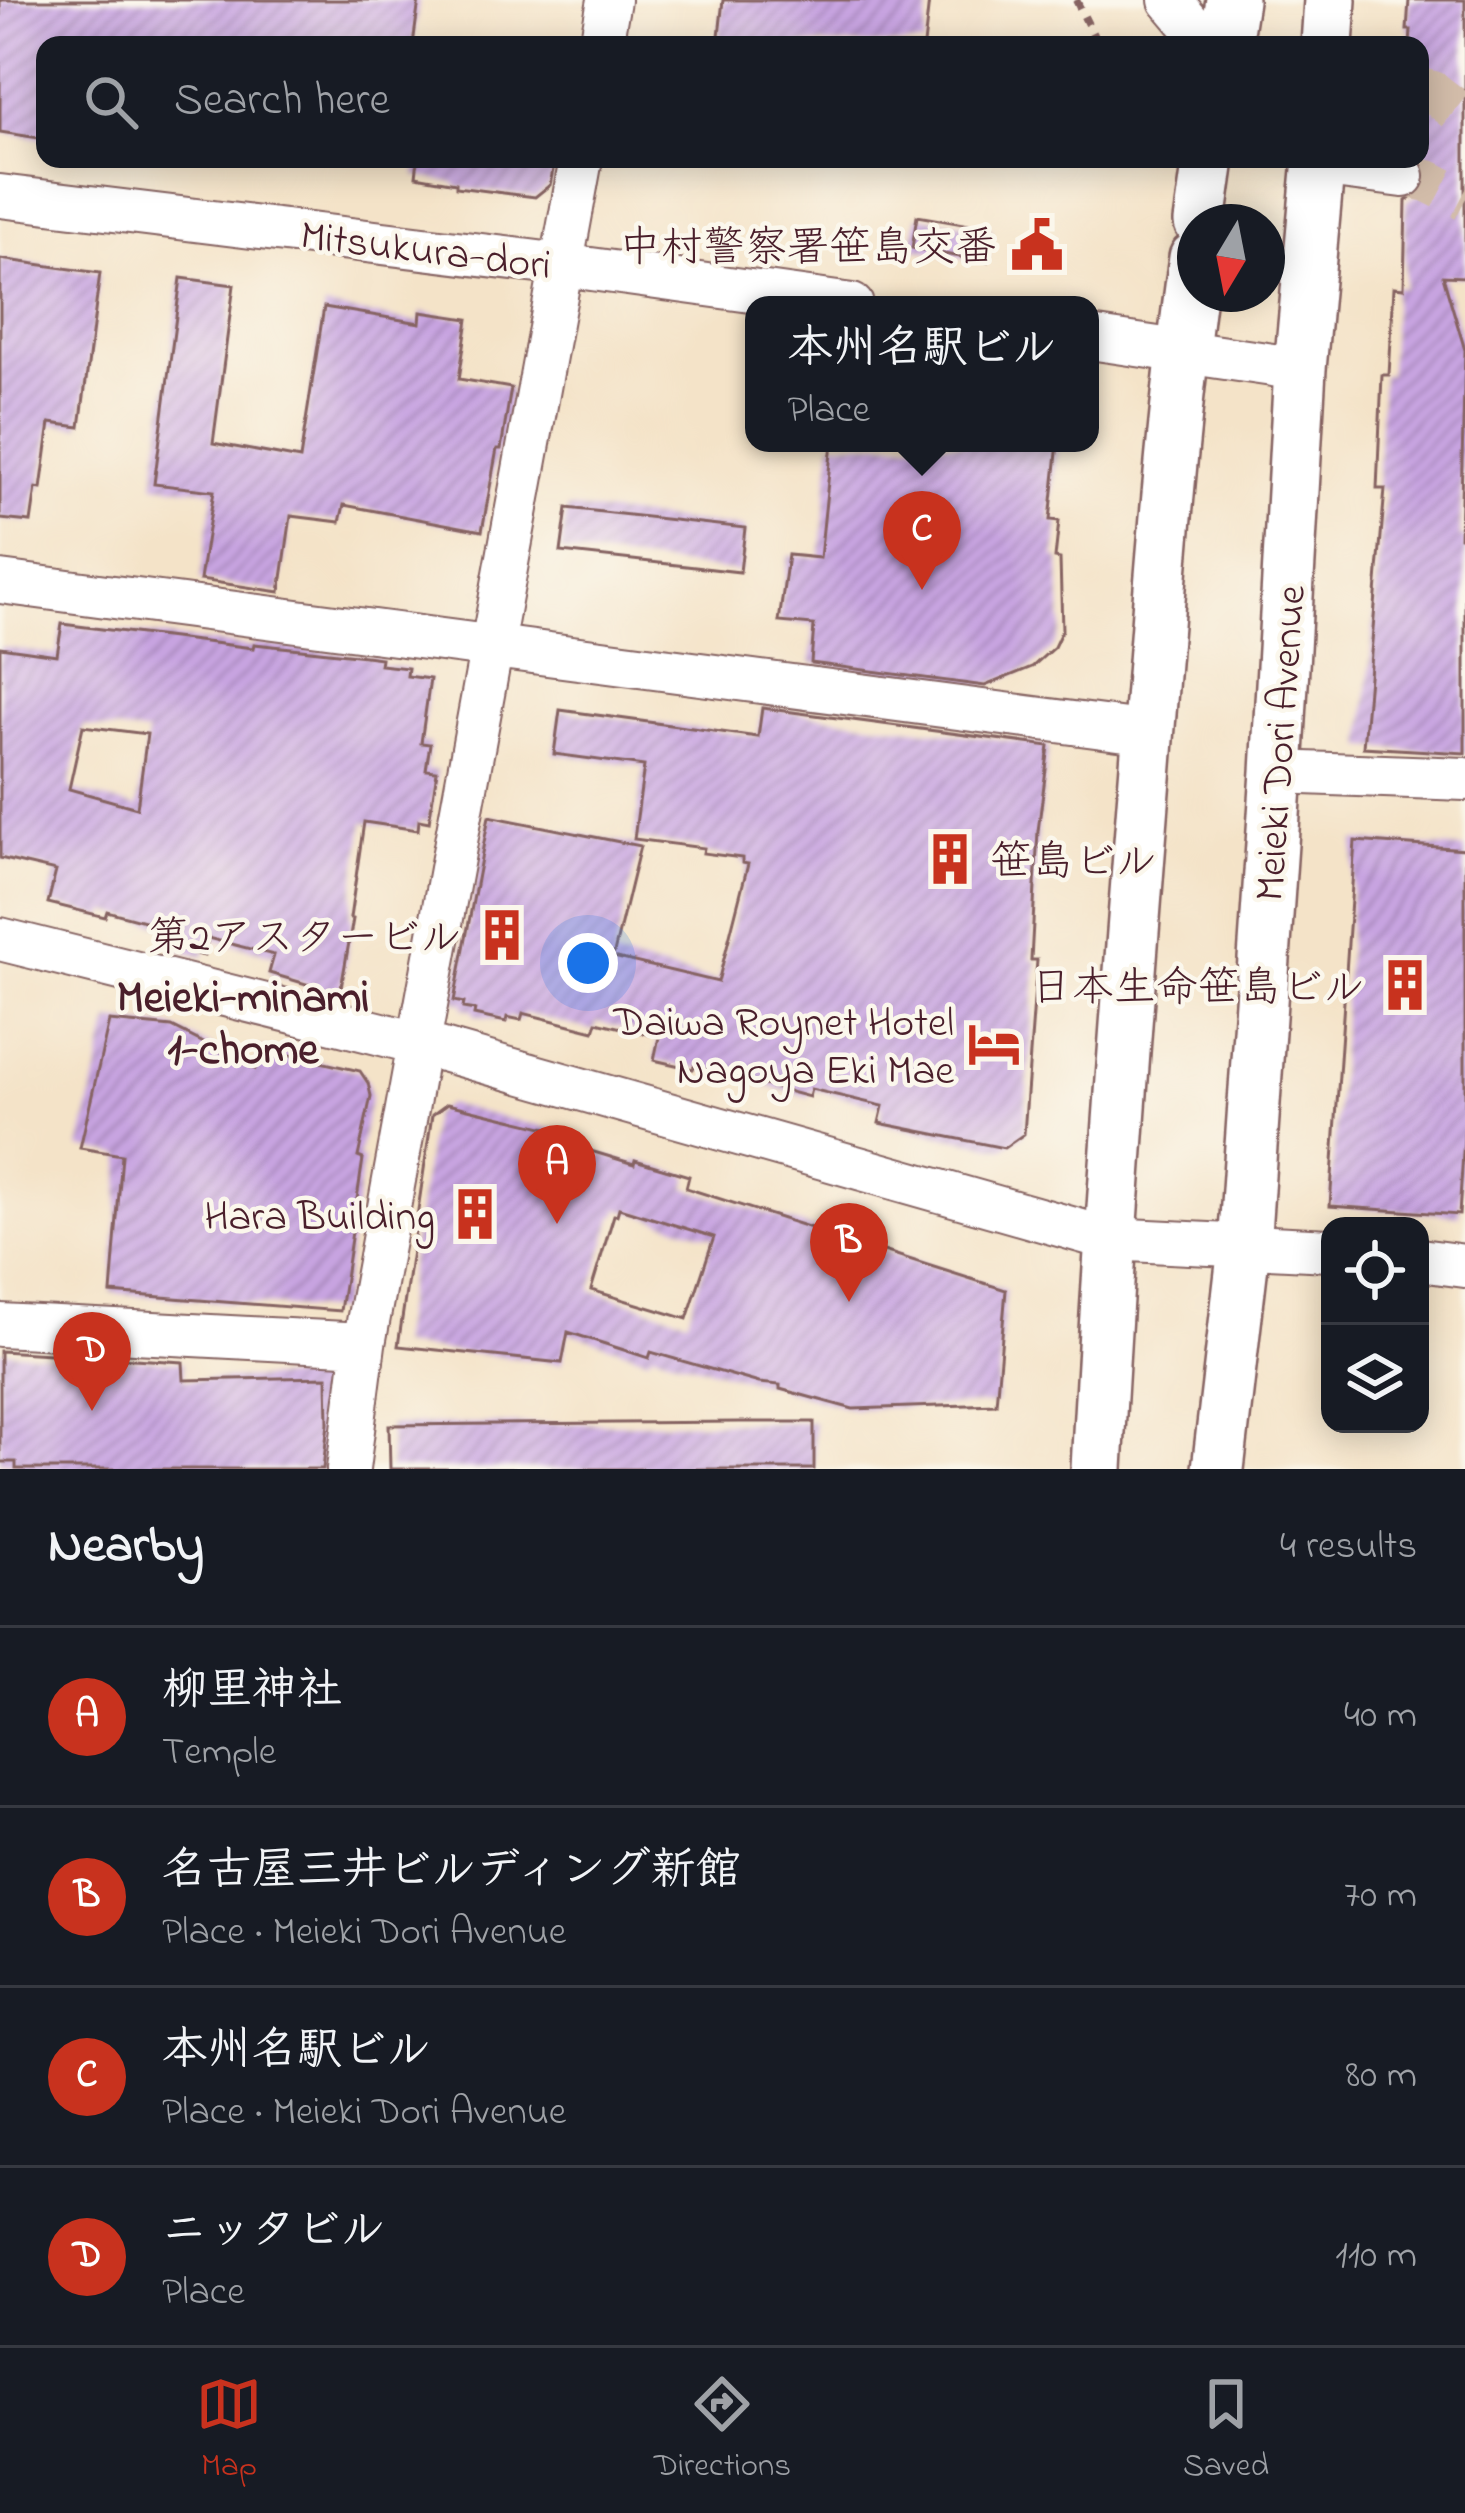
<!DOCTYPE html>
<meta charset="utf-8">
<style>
:root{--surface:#171b24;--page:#20242c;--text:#f1f3f6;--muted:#9ea1a6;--line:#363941;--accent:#c8321e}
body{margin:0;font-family:"Indie Flower","Klee One",sans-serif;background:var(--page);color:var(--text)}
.controls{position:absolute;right:36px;bottom:36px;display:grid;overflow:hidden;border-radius:24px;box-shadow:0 6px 30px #0003}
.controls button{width:108px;height:108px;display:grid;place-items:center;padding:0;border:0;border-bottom:3px solid var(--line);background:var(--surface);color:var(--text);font:60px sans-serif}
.compass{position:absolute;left:1177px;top:204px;width:108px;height:108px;border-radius:50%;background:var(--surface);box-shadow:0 6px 30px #0003;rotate:190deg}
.you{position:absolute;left:588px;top:963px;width:42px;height:42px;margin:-30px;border:9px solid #fff;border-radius:50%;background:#1a73e8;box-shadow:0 0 0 18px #1a73e833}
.badge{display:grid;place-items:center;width:78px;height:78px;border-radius:50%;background:var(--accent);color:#fff;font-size:39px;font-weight:700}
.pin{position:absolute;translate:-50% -99px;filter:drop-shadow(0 3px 6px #0008)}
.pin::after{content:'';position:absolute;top:63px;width:42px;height:36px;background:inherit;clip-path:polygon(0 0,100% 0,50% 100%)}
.popup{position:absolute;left:745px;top:296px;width:354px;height:156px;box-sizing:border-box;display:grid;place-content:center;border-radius:24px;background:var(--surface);filter:drop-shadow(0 3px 9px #0005);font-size:39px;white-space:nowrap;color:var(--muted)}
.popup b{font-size:45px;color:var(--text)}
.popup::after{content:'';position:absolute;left:50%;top:100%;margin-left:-24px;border:24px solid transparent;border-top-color:var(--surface)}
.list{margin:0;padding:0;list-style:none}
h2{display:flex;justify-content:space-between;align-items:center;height:156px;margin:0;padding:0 48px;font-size:51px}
h2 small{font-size:39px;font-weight:400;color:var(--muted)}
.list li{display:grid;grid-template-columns:78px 1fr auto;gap:36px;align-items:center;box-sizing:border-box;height:180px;padding:0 48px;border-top:3px solid var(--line)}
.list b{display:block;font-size:45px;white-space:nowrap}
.list p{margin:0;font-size:39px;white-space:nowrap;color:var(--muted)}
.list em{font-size:39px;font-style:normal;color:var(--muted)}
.icon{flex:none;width:66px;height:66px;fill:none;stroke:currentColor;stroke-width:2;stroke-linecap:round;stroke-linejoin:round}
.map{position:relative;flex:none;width:1465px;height:1469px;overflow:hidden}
.search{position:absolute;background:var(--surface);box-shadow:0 6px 30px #0003;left:36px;right:36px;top:36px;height:132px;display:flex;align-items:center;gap:30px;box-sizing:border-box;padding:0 42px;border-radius:24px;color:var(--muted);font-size:45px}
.sheet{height:876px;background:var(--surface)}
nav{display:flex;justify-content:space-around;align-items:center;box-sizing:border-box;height:168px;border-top:3px solid var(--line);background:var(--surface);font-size:33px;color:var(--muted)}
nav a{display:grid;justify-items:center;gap:6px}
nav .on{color:var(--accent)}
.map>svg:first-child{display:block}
.building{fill:url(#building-hatch);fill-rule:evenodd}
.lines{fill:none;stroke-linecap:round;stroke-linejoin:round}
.minor-tunnel{stroke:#d2bca9;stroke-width:42;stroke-dasharray:42 21;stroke-linecap:butt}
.minor-casing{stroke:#866462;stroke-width:46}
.major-casing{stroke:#866462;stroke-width:56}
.path{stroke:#866462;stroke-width:8;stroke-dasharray:9 9;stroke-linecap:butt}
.minor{stroke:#fff;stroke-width:42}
.major{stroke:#fff;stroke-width:51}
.labels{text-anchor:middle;stroke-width:9;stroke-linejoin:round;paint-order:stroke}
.poi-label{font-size:42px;fill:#4a1f2b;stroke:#fbf7ec;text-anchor:end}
.street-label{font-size:42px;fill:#4a1f2b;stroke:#fbf7ec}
.neighbourhood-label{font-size:45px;font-weight:bold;fill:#4a1f2b;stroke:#fbf7ec}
</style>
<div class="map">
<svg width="1465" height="1469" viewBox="0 0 1465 1469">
<defs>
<pattern id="building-hatch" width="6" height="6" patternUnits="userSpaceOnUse" patternTransform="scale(3)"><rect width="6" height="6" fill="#c8a4e1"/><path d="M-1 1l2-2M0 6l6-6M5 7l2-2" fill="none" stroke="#a485b7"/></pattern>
</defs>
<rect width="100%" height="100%" fill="#fbf7ec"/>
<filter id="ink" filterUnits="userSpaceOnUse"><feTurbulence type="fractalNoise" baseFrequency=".00833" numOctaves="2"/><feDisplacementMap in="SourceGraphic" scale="24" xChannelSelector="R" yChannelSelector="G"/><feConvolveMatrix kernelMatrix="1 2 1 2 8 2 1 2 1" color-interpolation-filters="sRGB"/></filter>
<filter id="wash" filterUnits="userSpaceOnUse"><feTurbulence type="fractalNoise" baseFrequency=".004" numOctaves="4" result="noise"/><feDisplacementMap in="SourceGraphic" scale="48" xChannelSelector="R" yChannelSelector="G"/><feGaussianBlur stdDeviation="2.7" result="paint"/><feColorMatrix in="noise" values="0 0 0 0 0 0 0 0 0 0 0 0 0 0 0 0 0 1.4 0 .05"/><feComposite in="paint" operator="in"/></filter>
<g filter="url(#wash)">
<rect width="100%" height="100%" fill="#f4e3c8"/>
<g id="blocks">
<!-- building -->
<path class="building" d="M0 0H419L413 45H45V139L0 132Z
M723 0H929L924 45H718Z
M1409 0H1465V277L1443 276 1465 350 1460 537 1465 538V753L1363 747 1385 489H1377L1382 375H1389L1394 287 1404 288 1406 201 1422 192 1428 178 1427 167 1420 157V45H1410L1411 30H1407Z
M418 159H555L550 185 535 197 456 187V183L416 176Z
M917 216 992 229 987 262 912 248Z
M0 259 100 273 80 427 50 423 41 489 36 488 31 522 0 519Z
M181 278 234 285 213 443 300 459 324 307 420 323 421 312 468 319 459 379 511 388 501 449H497L482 531 344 505 340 522 291 516 280 592 200 580 214 491 154 484Z
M832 443H1058L1050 520 1059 521 1055 558 1060 559 1062 630 1054 647 1032 667 985 686 811 663 814 625 779 622 788 555 820 558Z
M567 508 745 528 740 572 561 552Z
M62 624 253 648 254 644 365 656 381 658 380 665 408 668 407 676 430 679 421 743 430 744 426 770 437 771 429 822 419 820 418 830 364 822 350 918 353 919 340 994 269 973 274 955 208 938 204 956 173 948 178 930 107 911 105 917 48 903 56 871 0 858V647L57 655ZM83 726 147 734 137 808 69 789Z
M762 708 1049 746 1038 831 1031 960H1037L1024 1134 1004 1148 879 1123 883 1106 811 1089 809 1097 694 1066 693 1069 654 1060 659 1037 597 1022 594 1031 523 1013 521 1020 507 1017 506 1022 474 1015 475 1010 463 1008 464 1003 454 1001 489 816 640 846 613 957 718 982 748 864 742 863V858L703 853 704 848 634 839 644 766 554 754 560 710 758 737Z
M1355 841 1465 849V1121L1459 1215 1330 1206Z
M109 1021 172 1027 255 1069 260 1048 360 1071 368 1083 371 1096 358 1157 363 1159 340 1311 111 1293 122 1155 80 1148Z
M447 1104 556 1130 554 1140 634 1164 635 1160 689 1176 686 1188 1006 1290 996 1404 853 1409 780 1389V1385L759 1383 651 1352 649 1358 568 1332 562 1363 398 1346 432 1115ZM619 1208 714 1237 687 1319 591 1290 614 1215H617Z
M0 1351 183 1362 184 1380 327 1377 328 1423 323 1469H16V1462H0Z
M740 1422H814V1469H390L389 1425Z"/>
</g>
</g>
<g filter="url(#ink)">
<use href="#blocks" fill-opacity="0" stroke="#866462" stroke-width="3"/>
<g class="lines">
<!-- minor-tunnel -->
<path class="minor-tunnel" d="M1420 89 1433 92 1465 117
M1403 176 1428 181 1465 200"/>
<!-- minor casing -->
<g class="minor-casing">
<path id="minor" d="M1170 0 1208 45
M601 45 609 0
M1312 159 1318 165 1403 176
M0 196 562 265 852 305
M1090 338 1300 369
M0 582 1149 733
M1277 772 1465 779
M0 939 418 1043 1109 1239 1330 1250
M1420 1260 1465 1266
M0 1325 364 1344
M348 1469 364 1344 581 159"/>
</g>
<!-- major casing -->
<g class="major-casing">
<path id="major" d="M1225 45 1232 0
M1327 45 1330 0
M1200 222 1209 159
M1097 1469C1109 1243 1126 1017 1144 791 1158 613 1170 434 1195 258
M1218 1469 1244 1247 1277 772 1300 369 1319 159"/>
</g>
<!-- path -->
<path class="path" d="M1076 0 1098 45"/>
<!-- minor -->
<use href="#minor" class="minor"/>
<!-- major -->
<use href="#major" class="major"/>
</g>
</g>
<!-- icons -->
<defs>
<g id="civic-bare" transform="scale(4.14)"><path d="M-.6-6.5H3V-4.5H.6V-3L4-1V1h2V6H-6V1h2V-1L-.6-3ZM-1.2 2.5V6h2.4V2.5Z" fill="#c8321e" stroke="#fbf7ec" stroke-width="2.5" paint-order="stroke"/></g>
<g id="building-bare" transform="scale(4.14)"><path d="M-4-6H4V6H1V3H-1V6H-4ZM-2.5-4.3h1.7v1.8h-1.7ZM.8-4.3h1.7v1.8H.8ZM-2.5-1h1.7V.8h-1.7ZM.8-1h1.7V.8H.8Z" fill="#c8321e" stroke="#fbf7ec" stroke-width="2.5" paint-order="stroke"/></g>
<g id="hotel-bare" transform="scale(4.14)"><path d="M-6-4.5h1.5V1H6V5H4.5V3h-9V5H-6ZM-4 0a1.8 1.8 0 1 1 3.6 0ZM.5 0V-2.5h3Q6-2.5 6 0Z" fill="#c8321e" stroke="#fbf7ec" stroke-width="2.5" paint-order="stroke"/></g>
</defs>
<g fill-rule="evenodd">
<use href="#civic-bare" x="1037" y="245"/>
<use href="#building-bare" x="950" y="859"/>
<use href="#building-bare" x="502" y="935"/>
<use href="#building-bare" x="1405" y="985"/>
<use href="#hotel-bare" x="994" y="1044"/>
<use href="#building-bare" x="475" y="1214"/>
</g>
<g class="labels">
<!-- poi labels -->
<g class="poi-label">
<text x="997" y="260">中村警察署笹島交番</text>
<text x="990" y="874" text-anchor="start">笹島ビル</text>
<text x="462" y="950">第2アスタービル</text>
<text x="1365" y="1000">日本生命笹島ビル</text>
<text x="954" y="1035">Daiwa Roynet Hotel<tspan x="954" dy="48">Nagoya Eki Mae</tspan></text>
<text x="435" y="1229">Hara Building</text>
</g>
<!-- street labels -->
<g class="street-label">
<text transform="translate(426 248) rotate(7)" y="15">Mitsukura-dori</text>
<text transform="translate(1278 743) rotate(-86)" y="15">Meieki Dori Avenue</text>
</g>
<!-- neighbourhood labels -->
<g class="neighbourhood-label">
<text x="243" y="1011">Meieki-minami<tspan x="243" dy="52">1-chome</tspan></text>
</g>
</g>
</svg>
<div class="controls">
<button><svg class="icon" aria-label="locate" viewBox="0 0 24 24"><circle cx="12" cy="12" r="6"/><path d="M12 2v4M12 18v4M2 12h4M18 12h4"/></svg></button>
<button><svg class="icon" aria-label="layers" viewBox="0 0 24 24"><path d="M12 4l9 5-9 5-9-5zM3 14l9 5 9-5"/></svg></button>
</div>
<svg class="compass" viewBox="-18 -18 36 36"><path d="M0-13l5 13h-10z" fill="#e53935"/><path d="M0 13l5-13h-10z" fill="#9ea1a6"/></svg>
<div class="you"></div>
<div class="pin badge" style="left:557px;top:1224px">A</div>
<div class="pin badge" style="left:849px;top:1302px">B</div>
<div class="pin badge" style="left:922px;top:590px">C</div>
<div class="popup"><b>本州名駅ビル</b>Place</div>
<div class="pin badge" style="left:92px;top:1411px">D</div>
<div class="search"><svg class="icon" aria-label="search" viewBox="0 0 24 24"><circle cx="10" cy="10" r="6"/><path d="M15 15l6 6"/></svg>Search here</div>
</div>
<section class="sheet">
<h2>Nearby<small>4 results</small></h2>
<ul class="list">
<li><span class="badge">A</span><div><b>柳里神社</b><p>Temple</p></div><em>40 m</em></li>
<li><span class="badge">B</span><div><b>名古屋三井ビルディング新館</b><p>Place · Meieki Dori Avenue</p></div><em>70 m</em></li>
<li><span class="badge">C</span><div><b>本州名駅ビル</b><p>Place · Meieki Dori Avenue</p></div><em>80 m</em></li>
<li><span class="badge">D</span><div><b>ニッタビル</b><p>Place</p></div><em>110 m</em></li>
</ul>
</section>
<nav>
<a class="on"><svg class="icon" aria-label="map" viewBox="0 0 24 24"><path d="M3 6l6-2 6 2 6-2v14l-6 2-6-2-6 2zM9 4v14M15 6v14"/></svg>Map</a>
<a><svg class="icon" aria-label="directions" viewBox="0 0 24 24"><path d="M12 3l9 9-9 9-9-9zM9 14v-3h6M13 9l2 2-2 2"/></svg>Directions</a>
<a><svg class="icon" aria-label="saved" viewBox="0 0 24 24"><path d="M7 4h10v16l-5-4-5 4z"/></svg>Saved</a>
</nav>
